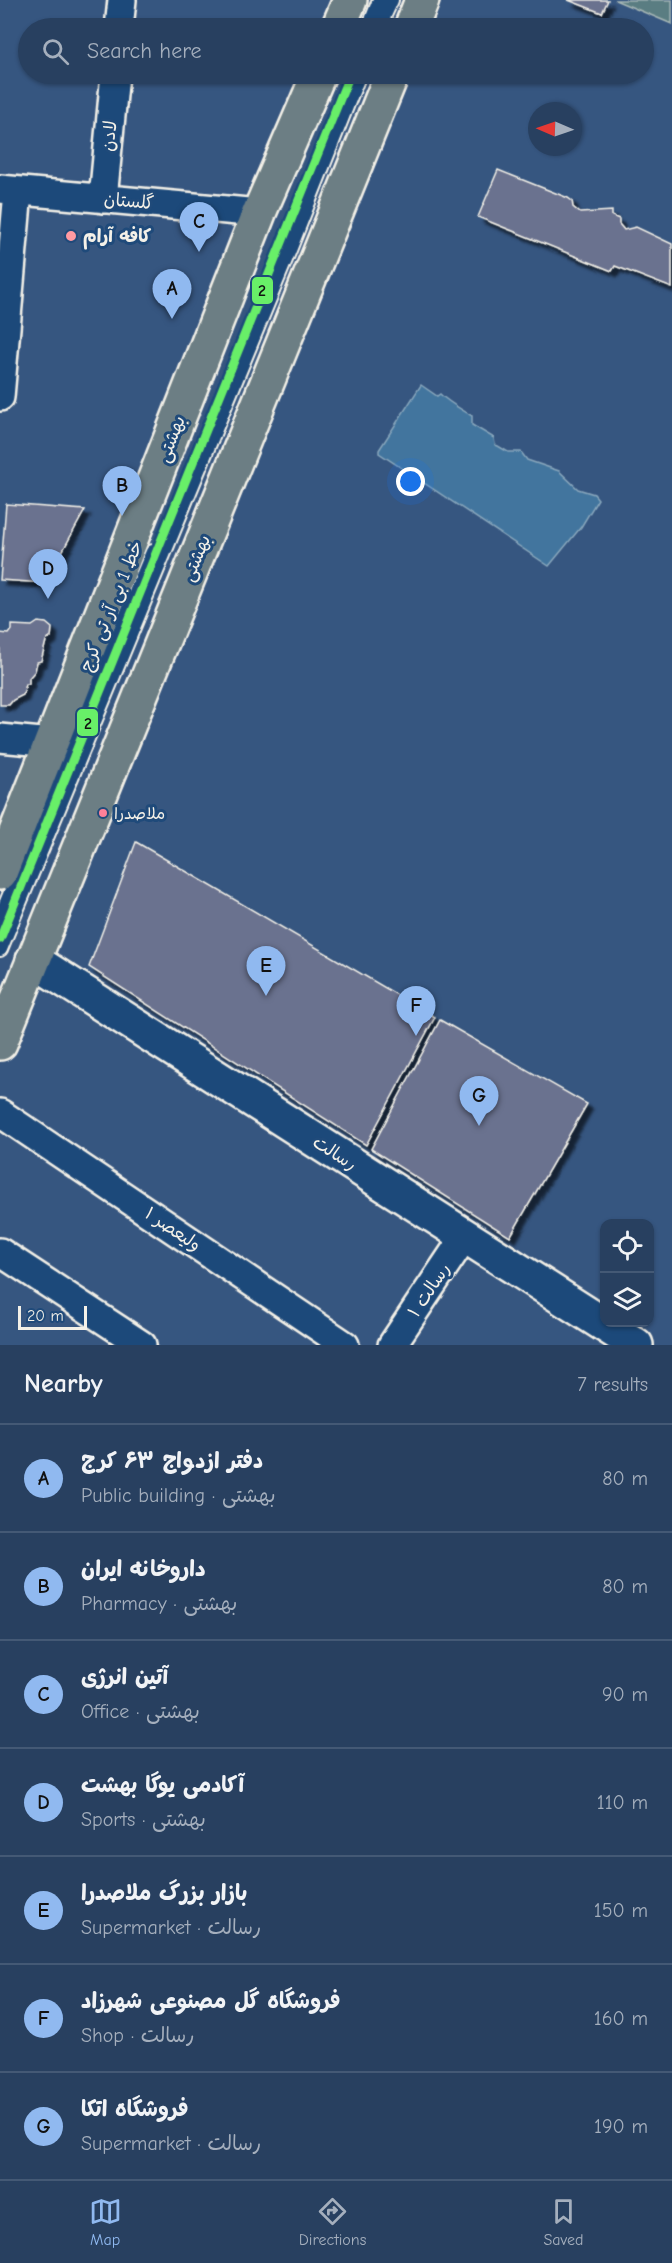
<!DOCTYPE html>
<meta charset="utf-8">
<style>
:root{--surface:#284060;--page:#304766;--text:#f1f3f6;--muted:#a5afbd;--line:#445975;--accent:#90b9f0}
body{margin:0;font-family:"Comic Neue","Playpen Sans Arabic",sans-serif;background:var(--page);color:var(--text)}
.controls{position:absolute;right:18px;bottom:18px;display:grid;overflow:hidden;border-radius:12px;box-shadow:0 2px 4px #0004}
.controls button{width:54px;height:54px;display:grid;place-items:center;padding:0;border:0;border-bottom:2px solid var(--line);background:var(--surface);color:var(--text);font:30px sans-serif}
.compass{position:absolute;left:528px;top:102px;width:54px;height:54px;border-radius:50%;background:var(--surface);box-shadow:0 2px 4px #0004;rotate:272deg}
.scale{position:absolute;left:18px;bottom:15px;width:69px;box-sizing:border-box;padding-left:6px;border:3px solid #f4f1e8;border-top:0;font-size:16px;line-height:21px;white-space:nowrap;color:#f4f1e8;-webkit-text-stroke:4px #1f4a7a;paint-order:stroke}
.you{position:absolute;left:411px;top:482px;width:21px;height:21px;margin:-15px;border:4px solid #fff;border-radius:50%;background:#1a73e8;box-shadow:0 0 0 9px #1a73e833}
.badge{display:grid;place-items:center;width:39px;height:39px;border-radius:50%;background:var(--accent);color:#111;font-size:20px;font-weight:700}
.pin{position:absolute;translate:-50% -50px;filter:drop-shadow(0 2px 3px #0008)}
.pin::after{content:'';position:absolute;top:32px;width:21px;height:18px;background:inherit;clip-path:polygon(0 0,100% 0,50% 100%)}
.list{margin:0;padding:0;list-style:none}
h2{display:flex;justify-content:space-between;align-items:center;height:78px;margin:0;padding:0 24px;font-size:26px}
h2 small{font-size:20px;font-weight:400;color:var(--muted)}
.list li{display:grid;grid-template-columns:39px 1fr auto;gap:18px;align-items:center;box-sizing:border-box;height:108px;padding:0 24px;border-top:2px solid var(--line)}
.list b{display:block;font-size:22px;white-space:nowrap}
.list p{margin:0;font-size:20px;white-space:nowrap;color:var(--muted)}
.list em{font-size:20px;font-style:normal;color:var(--muted)}
.icon{flex:none;width:33px;height:33px;fill:none;stroke:currentColor;stroke-width:2;stroke-linecap:round;stroke-linejoin:round}
.map{position:relative;flex:none;width:672px;height:1345px;overflow:hidden}
.search{position:absolute;background:var(--surface);box-shadow:0 2px 4px #0004;left:18px;right:18px;top:18px;height:66px;display:flex;align-items:center;gap:15px;box-sizing:border-box;padding:0 21px;border-radius:33px;color:var(--muted);font-size:22px}
.sheet{height:834px;background:var(--surface)}
nav{display:flex;justify-content:space-around;align-items:center;box-sizing:border-box;height:84px;border-top:2px solid var(--line);background:var(--surface);font-size:16px;color:var(--muted)}
nav a{display:grid;justify-items:center;gap:3px}
nav .on{color:var(--accent)}
.map>svg:first-child{display:block}
.green{fill:#5a7d82;stroke:#a7b7b5;stroke-width:1.5}
.water{fill:#42759e;stroke:#89a7bc;stroke-width:1.5}
.building{fill:#6b728f;stroke:#f4f1e8;stroke-width:1.5;filter:url(#shadow)}
.lines{fill:none;stroke-linecap:round;stroke-linejoin:round}
.service-casing{stroke:#f4f1e8;stroke-width:18}
.minor-casing{stroke:#f4f1e8;stroke-width:32}
.tertiary-casing{stroke:#f4f1e8;stroke-width:38}
.primary-casing{stroke:#f4f1e8;stroke-width:38}
.service{stroke:#1f4a7a;stroke-width:14}
.minor{stroke:#1f4a7a;stroke-width:27}
.tertiary{stroke:#1f4a7a;stroke-width:33}
.primary{stroke:#6c7e84;stroke-width:33}
.metro-1-casing{stroke:#1f4a7a;stroke-width:14}
.metro-1{stroke:#68ef68;stroke-width:9}
.poi-dot{fill:#ff9aa2;stroke:#1f4a7a;stroke-width:2}
.bus-dot{fill:#ff8098;stroke:#1f4a7a;stroke-width:2}
.labels{text-anchor:middle;stroke-width:6;stroke-linejoin:round;paint-order:stroke}
.bus-label{font-size:16px;fill:#f4f1e8;stroke:#1f4a7a;text-anchor:start}
.street-label{font-size:18px;fill:#f4f1e8;stroke:#1f4a7a}
.poi-label{font-size:18px;font-weight:bold;fill:#f4f1e8;stroke:#1f4a7a;text-anchor:start}
.line-badge{stroke:#1f4a7a;stroke-width:2}
.pale-badge-label{font-size:16px;text-anchor:middle;font-weight:bold;fill:#111}
</style>
<div class="map">
<svg width="672" height="1345" viewBox="0 0 672 1345">
<defs>
<filter id="shadow"><feDropShadow dx="5.5" dy="5.5" stdDeviation="1.5" flood-color="#0009"/></filter>
</defs>
<rect width="100%" height="100%" fill="#365680"/>
<filter id="ink" filterUnits="userSpaceOnUse"><feTurbulence type="fractalNoise" baseFrequency=".0167" numOctaves="2"/><feDisplacementMap in="SourceGraphic" scale="12" xChannelSelector="R" yChannelSelector="G"/><feConvolveMatrix kernelMatrix="1 2 1 2 8 2 1 2 1" color-interpolation-filters="sRGB"/></filter>
<g filter="url(#ink)">
<!-- green -->
<path class="green" d="M615 0H672V24Z"/>
<!-- water -->
<path class="water" d="M421 385 437 396 440 394C449 403 461 409 472 416V425L494 438 495 445 498 446 508 452H521L527 460 559 471 578 489 594 494 598 499 581 527 549 566 379 453V450Z"/>
<!-- building -->
<path class="building" d="M568 0H608L602 13Z
M498 170 568 198 572 201 573 207 580 213 612 211V216L619 219V224L624 230 636 227 672 244V288L615 266 612 271 478 217Z
M6 504 85 510 45 583 0 580Z
M38 622 46 623 52 628 51 637 46 641 41 661 37 662 35 671 29 678V684H26L23 695 13 700 9 705H0V633L9 634 12 630V625L32 626Z
M136 842 435 1017 366 1145 89 967Z
M440 1020 587 1104 510 1237 371 1149Z"/>
<g class="lines">
<!-- service casing -->
<g class="service-casing">
<path id="service" d="M369 28 380 0
M378 28 391 0
M0 919 153 552
M0 949 289 250 359 74"/>
</g>
<!-- minor casing -->
<g class="minor-casing">
<path id="minor" d="M119 28 122 0
M0 189 259 213
M103 199 115 74
M0 397 18 191
M0 738 52 743
M0 1113 345 1345
M0 1252 142 1345
M392 1345 465 1236"/>
</g>
<!-- tertiary casing -->
<g class="tertiary-casing">
<path id="tertiary" d="M33 960 636 1345"/>
</g>
<!-- primary casing -->
<g class="primary-casing">
<path id="primary" d="M338 28 350 0
M411 28 422 0
M0 873 259 213 319 74
M0 1043 392 74"/>
</g>
<!-- service -->
<use href="#service" class="service"/>
<!-- minor -->
<use href="#minor" class="minor"/>
<!-- tertiary -->
<use href="#tertiary" class="tertiary"/>
<!-- primary -->
<use href="#primary" class="primary"/>
<!-- metro-1 casing -->
<g class="metro-1-casing">
<path id="metro-1" d="M0 939 350 74"/>
</g>
<!-- metro-1 -->
<use href="#metro-1" class="metro-1"/>
</g>
</g>
<!-- markers -->
<circle class="poi-dot" cx="71" cy="236" r="6"/>
<circle class="bus-dot" cx="103" cy="813" r="5"/>
<g class="labels">
<!-- bus labels -->
<g class="bus-label">
<text x="114" y="819">ملاصدرا</text>
</g>
<!-- street labels -->
<g class="street-label">
<text transform="translate(109 136) rotate(-85)" y="6">لادن</text>
<text transform="translate(129 201) rotate(5)" y="6">گلستان</text>
<text transform="translate(171 439) rotate(-69)" y="6">بهشتى</text>
<text transform="translate(196 558) rotate(-68)" y="6">بهشتی</text>
<text transform="translate(111 606) rotate(-68)" y="6">خط 1 بی آر تی کرج</text>
<text transform="translate(335 1153) rotate(33)" y="6">رسالت</text>
<text transform="translate(173 1229) rotate(34)" y="6">ولیعصر ۱</text>
<text transform="translate(429 1290) rotate(-56)" y="6">رسالت ۱</text>
</g>
<!-- poi labels -->
<g class="poi-label">
<text x="83" y="242">کافه آرام</text>
</g>
</g>
<g class="line-badge">
<rect x="251" y="276" width="23" height="29" rx="6" fill="#68ef68"/>
<rect x="76" y="708" width="23" height="29" rx="6" fill="#68ef68"/>
</g>
<g class="pale-badge-label">
<text x="262" y="296">2</text>
<text x="88" y="729">2</text>
</g>
</svg>
<div class="controls">
<button><svg class="icon" aria-label="locate" viewBox="0 0 24 24"><circle cx="12" cy="12" r="6"/><path d="M12 2v4M12 18v4M2 12h4M18 12h4"/></svg></button>
<button><svg class="icon" aria-label="layers" viewBox="0 0 24 24"><path d="M12 4l9 5-9 5-9-5zM3 14l9 5 9-5"/></svg></button>
</div>
<svg class="compass" viewBox="-18 -18 36 36"><path d="M0-13l5 13h-10z" fill="#e53935"/><path d="M0 13l5-13h-10z" fill="#a5afbd"/></svg>
<div class="scale">20 m</div>
<div class="you"></div>
<div class="pin badge" style="left:172px;top:319px">A</div>
<div class="pin badge" style="left:122px;top:516px">B</div>
<div class="pin badge" style="left:199px;top:252px">C</div>
<div class="pin badge" style="left:48px;top:599px">D</div>
<div class="pin badge" style="left:266px;top:996px">E</div>
<div class="pin badge" style="left:416px;top:1036px">F</div>
<div class="pin badge" style="left:479px;top:1126px">G</div>
<div class="search"><svg class="icon" aria-label="search" viewBox="0 0 24 24"><circle cx="10" cy="10" r="6"/><path d="M15 15l6 6"/></svg>Search here</div>
</div>
<section class="sheet">
<h2>Nearby<small>7 results</small></h2>
<ul class="list">
<li><span class="badge">A</span><div><b>دفتر ازدواج ۶۳ کرج</b><p>Public building · بهشتى</p></div><em>80 m</em></li>
<li><span class="badge">B</span><div><b>داروخانه ایران</b><p>Pharmacy · بهشتى</p></div><em>80 m</em></li>
<li><span class="badge">C</span><div><b>آتین انرژی</b><p>Office · بهشتى</p></div><em>90 m</em></li>
<li><span class="badge">D</span><div><b>آکادمی یوگا بهشت</b><p>Sports · بهشتى</p></div><em>110 m</em></li>
<li><span class="badge">E</span><div><b>بازار بزرگ ملاصدرا</b><p>Supermarket · رسالت</p></div><em>150 m</em></li>
<li><span class="badge">F</span><div><b>فروشگاه گل مصنوعی شهرزاد</b><p>Shop · رسالت</p></div><em>160 m</em></li>
<li><span class="badge">G</span><div><b>فروشگاه اتکا</b><p>Supermarket · رسالت</p></div><em>190 m</em></li>
</ul>
</section>
<nav>
<a class="on"><svg class="icon" aria-label="map" viewBox="0 0 24 24"><path d="M3 6l6-2 6 2 6-2v14l-6 2-6-2-6 2zM9 4v14M15 6v14"/></svg>Map</a>
<a><svg class="icon" aria-label="directions" viewBox="0 0 24 24"><path d="M12 3l9 9-9 9-9-9zM9 14v-3h6M13 9l2 2-2 2"/></svg>Directions</a>
<a><svg class="icon" aria-label="saved" viewBox="0 0 24 24"><path d="M7 4h10v16l-5-4-5 4z"/></svg>Saved</a>
</nav>
